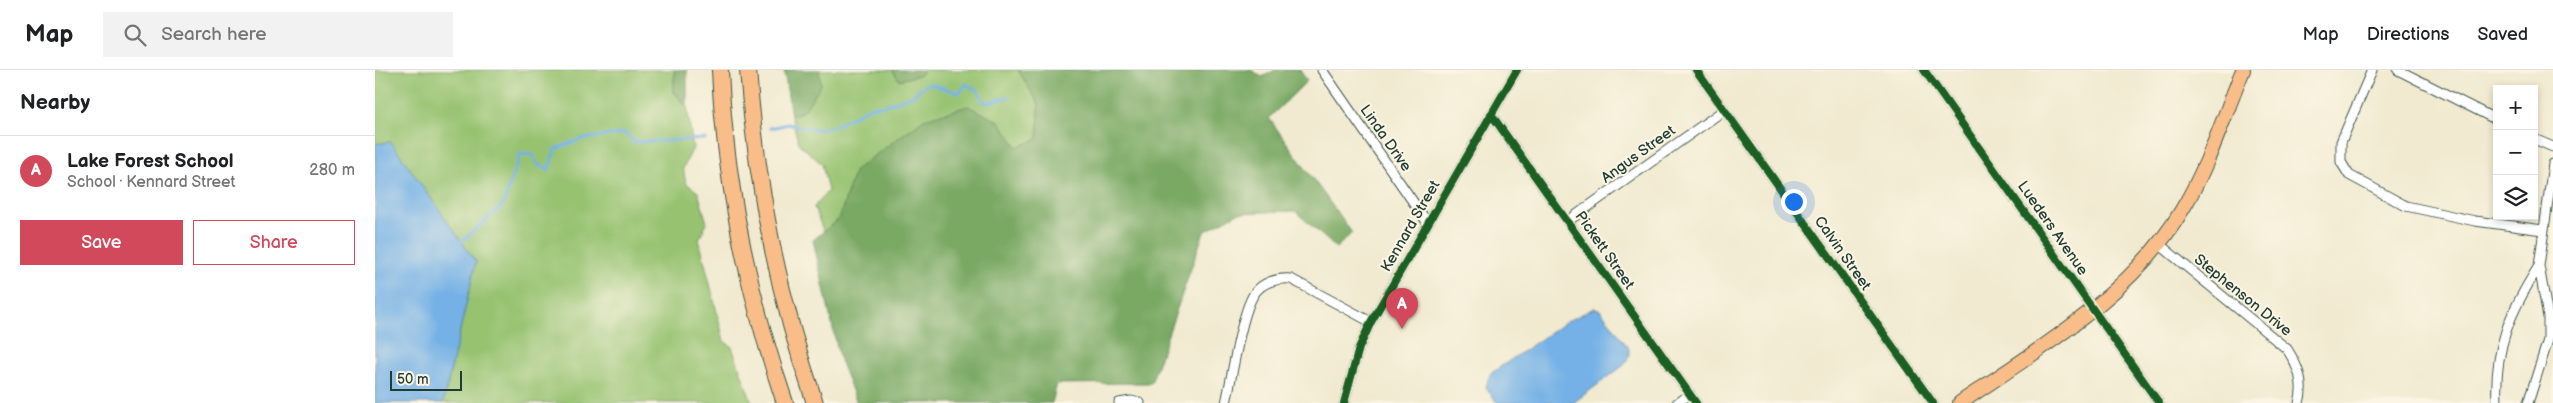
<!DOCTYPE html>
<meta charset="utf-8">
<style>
:root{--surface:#fff;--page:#f2f2f2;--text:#202124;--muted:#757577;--line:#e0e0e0;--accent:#d1495b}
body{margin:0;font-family:"Balsamiq Sans",sans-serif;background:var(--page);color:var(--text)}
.controls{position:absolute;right:15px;top:15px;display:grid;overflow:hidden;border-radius:0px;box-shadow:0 2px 8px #0003}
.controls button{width:45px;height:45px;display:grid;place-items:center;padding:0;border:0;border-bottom:1px solid var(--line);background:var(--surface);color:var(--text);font:25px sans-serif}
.scale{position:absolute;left:15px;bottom:12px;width:72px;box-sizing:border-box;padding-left:5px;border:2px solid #1f3d34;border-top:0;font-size:14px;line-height:18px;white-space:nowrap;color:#1f3d34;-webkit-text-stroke:4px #fcf5e5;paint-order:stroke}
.you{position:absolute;left:1418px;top:131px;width:18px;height:18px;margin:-12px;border:4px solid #fff;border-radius:50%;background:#1a73e8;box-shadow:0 0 0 8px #1a73e833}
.badge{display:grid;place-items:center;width:32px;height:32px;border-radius:50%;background:var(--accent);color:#fff;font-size:16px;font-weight:700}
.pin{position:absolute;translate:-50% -41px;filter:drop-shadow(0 1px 2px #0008)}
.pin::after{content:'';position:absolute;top:26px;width:18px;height:15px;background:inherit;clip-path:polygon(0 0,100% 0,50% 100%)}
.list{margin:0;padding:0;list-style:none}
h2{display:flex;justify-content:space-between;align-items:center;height:65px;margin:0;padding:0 20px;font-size:21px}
h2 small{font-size:16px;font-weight:400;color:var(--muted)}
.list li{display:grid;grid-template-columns:32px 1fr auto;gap:15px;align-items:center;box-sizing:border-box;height:70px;padding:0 20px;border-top:1px solid var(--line)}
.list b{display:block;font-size:19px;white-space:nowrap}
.list p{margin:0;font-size:16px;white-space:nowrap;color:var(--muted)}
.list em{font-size:16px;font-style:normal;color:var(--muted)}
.actions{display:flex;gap:10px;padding:15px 20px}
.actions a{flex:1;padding:11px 0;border:1px solid var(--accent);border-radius:0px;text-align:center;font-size:18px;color:var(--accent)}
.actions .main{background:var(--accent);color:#fff}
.icon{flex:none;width:28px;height:28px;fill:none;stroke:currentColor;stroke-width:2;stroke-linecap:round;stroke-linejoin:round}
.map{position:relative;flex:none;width:2178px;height:333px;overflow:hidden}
header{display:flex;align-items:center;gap:30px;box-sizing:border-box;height:70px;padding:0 25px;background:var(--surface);border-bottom:1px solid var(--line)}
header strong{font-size:24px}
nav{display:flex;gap:28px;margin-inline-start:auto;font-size:18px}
.search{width:350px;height:45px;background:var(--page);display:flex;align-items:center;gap:12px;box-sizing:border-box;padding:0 18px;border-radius:0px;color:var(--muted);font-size:19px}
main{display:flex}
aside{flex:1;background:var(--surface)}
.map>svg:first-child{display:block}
.green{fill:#97c371;stroke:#5b8052}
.forest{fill:#79a963;stroke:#4c734c}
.water{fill:#75b1e6;stroke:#4a778d}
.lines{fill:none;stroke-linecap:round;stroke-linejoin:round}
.stream{stroke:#75b1e6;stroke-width:3}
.minor-casing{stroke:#3e574b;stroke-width:11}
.primary-casing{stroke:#3e574b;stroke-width:16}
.motorway-casing{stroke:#3e574b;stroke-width:18}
.minor{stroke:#fff;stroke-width:9}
.primary{stroke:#f8bd88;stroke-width:14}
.motorway{stroke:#f8bd88;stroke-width:16}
.cycleway-casing{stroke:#fcf5e5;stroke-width:11}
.cycleway{stroke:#1b5e20;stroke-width:8}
.labels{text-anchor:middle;stroke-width:4;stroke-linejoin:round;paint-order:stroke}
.street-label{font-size:15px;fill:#1f3d34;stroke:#fcf5e5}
</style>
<header>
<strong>Map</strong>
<div class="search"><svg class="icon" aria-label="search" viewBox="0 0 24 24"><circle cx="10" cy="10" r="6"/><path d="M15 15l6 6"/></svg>Search here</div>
<nav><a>Map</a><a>Directions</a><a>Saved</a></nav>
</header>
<main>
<aside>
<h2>Nearby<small></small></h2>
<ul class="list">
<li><span class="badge">A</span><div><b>Lake Forest School</b><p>School · Kennard Street</p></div><em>280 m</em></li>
</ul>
<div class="actions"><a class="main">Save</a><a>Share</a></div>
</aside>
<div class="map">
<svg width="2178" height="333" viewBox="0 0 2178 333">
<rect width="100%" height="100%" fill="#fcf5e5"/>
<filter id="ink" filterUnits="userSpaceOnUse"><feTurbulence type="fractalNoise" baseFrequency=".02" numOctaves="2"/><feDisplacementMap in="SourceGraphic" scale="10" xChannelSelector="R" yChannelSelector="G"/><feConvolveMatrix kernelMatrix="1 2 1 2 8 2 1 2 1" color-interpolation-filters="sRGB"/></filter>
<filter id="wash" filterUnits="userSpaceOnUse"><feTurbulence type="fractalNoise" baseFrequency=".0096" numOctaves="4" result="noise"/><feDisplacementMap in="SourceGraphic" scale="20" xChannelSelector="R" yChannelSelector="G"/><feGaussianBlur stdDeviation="1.12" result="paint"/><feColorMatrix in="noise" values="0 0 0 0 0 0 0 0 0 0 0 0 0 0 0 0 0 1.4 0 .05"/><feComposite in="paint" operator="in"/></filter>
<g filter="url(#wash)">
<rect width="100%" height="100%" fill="#f1ead0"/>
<!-- green -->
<path class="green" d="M0 0H300L298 21 312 37 318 78 308 98 311 113 323 122 332 153 324 169 349 271 357 277 377 333H68L101 192 16 72 0 74Z
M444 0H517L524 10 545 5 549 0H643L664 34 663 69 642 77 624 51 480 100 464 149 449 163 439 137 453 121 447 94 424 74 416 46 429 41 446 15Z"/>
<!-- forest -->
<path class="forest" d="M300 0H312V37L298 21Z
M409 0H444L446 15 429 41 416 46Z
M517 0H549L545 5 524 10Z
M643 0H876L887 7 900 0H925L932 11 894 48 977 163 961 178 920 141 863 143 829 162 776 313 682 314 677 333H482L465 290 438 170 464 149 480 100 549 49 593 36 624 51 642 77 663 69 664 34Z"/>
<!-- water -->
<path class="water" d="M16 72 101 192 68 333H0V74Z
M1219 238 1224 239 1237 255 1254 279V287L1248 296 1198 333H1122L1111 317 1115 304 1191 252Z"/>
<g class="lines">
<!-- stream -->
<path class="stream" d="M395 58 413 54 441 60 460 56 495 37 511 35 539 25 548 16 556 14 584 23 591 14 602 20 610 33 634 27
M86 172 128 135 145 84 158 85 163 95 174 99 180 79 207 69 250 63 259 72 331 69"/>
</g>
</g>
<g filter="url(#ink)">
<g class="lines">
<!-- minor casing -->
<g class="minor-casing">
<path id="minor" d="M947 0 1052 152
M1321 0 1558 333
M1549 0 1784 333
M1997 0 1966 72V92L1974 105 2031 136 2100 151 2168 160
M2023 0 2122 50
M1116 44 1321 333
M2159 69 2178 77
M1193 151 1349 40
M1784 174 1912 279C1923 296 1930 313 1924 333
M744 333 756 331 765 333
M851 333C857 307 866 244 879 224 887 212 902 208 916 209L996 252
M969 333 984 278 996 252 1142 0
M1302 333 1315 324
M2122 333C2119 278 2135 242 2164 196
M2153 333 2173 270V247L2164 196 2178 94"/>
</g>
<!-- primary casing -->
<g class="primary-casing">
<path id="primary" d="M1585 333C1664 279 1758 224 1807 140 1833 97 1849 46 1868 0"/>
</g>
<!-- motorway casing -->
<g class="motorway-casing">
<path id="motorway" d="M345 0C350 113 374 227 410 333
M373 0C381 113 403 225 440 333"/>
</g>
<!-- minor -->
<use href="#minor" class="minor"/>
<!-- primary -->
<use href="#primary" class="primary"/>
<!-- motorway -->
<use href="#motorway" class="motorway"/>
<!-- cycleway casing -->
<g class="cycleway-casing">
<path id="cycleway" d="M1321 0 1558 333
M1549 0 1784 333
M1116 44 1321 333
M969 333 984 278 996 252 1142 0"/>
</g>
<!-- cycleway -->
<use href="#cycleway" class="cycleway"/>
</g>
</g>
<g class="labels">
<!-- street labels -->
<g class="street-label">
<text transform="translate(1011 68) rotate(55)" y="5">Linda Drive</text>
<text transform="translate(1263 84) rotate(-36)" y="5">Angus Street</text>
<text transform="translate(1035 156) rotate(-60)" y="5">Kennard Street</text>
<text transform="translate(1678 158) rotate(55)" y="5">Lueders Avenue</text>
<text transform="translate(1230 180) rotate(55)" y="5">Pickett Street</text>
<text transform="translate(1468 183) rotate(55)" y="5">Calvin Street</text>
<text transform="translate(1868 225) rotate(39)" y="5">Stephenson Drive</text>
</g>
</g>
</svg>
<div class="controls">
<button>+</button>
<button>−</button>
<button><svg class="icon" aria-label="layers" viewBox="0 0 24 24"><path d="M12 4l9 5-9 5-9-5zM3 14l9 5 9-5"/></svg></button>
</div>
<div class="scale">50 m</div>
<div class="you"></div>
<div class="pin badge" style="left:1027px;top:259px">A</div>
</div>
</main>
